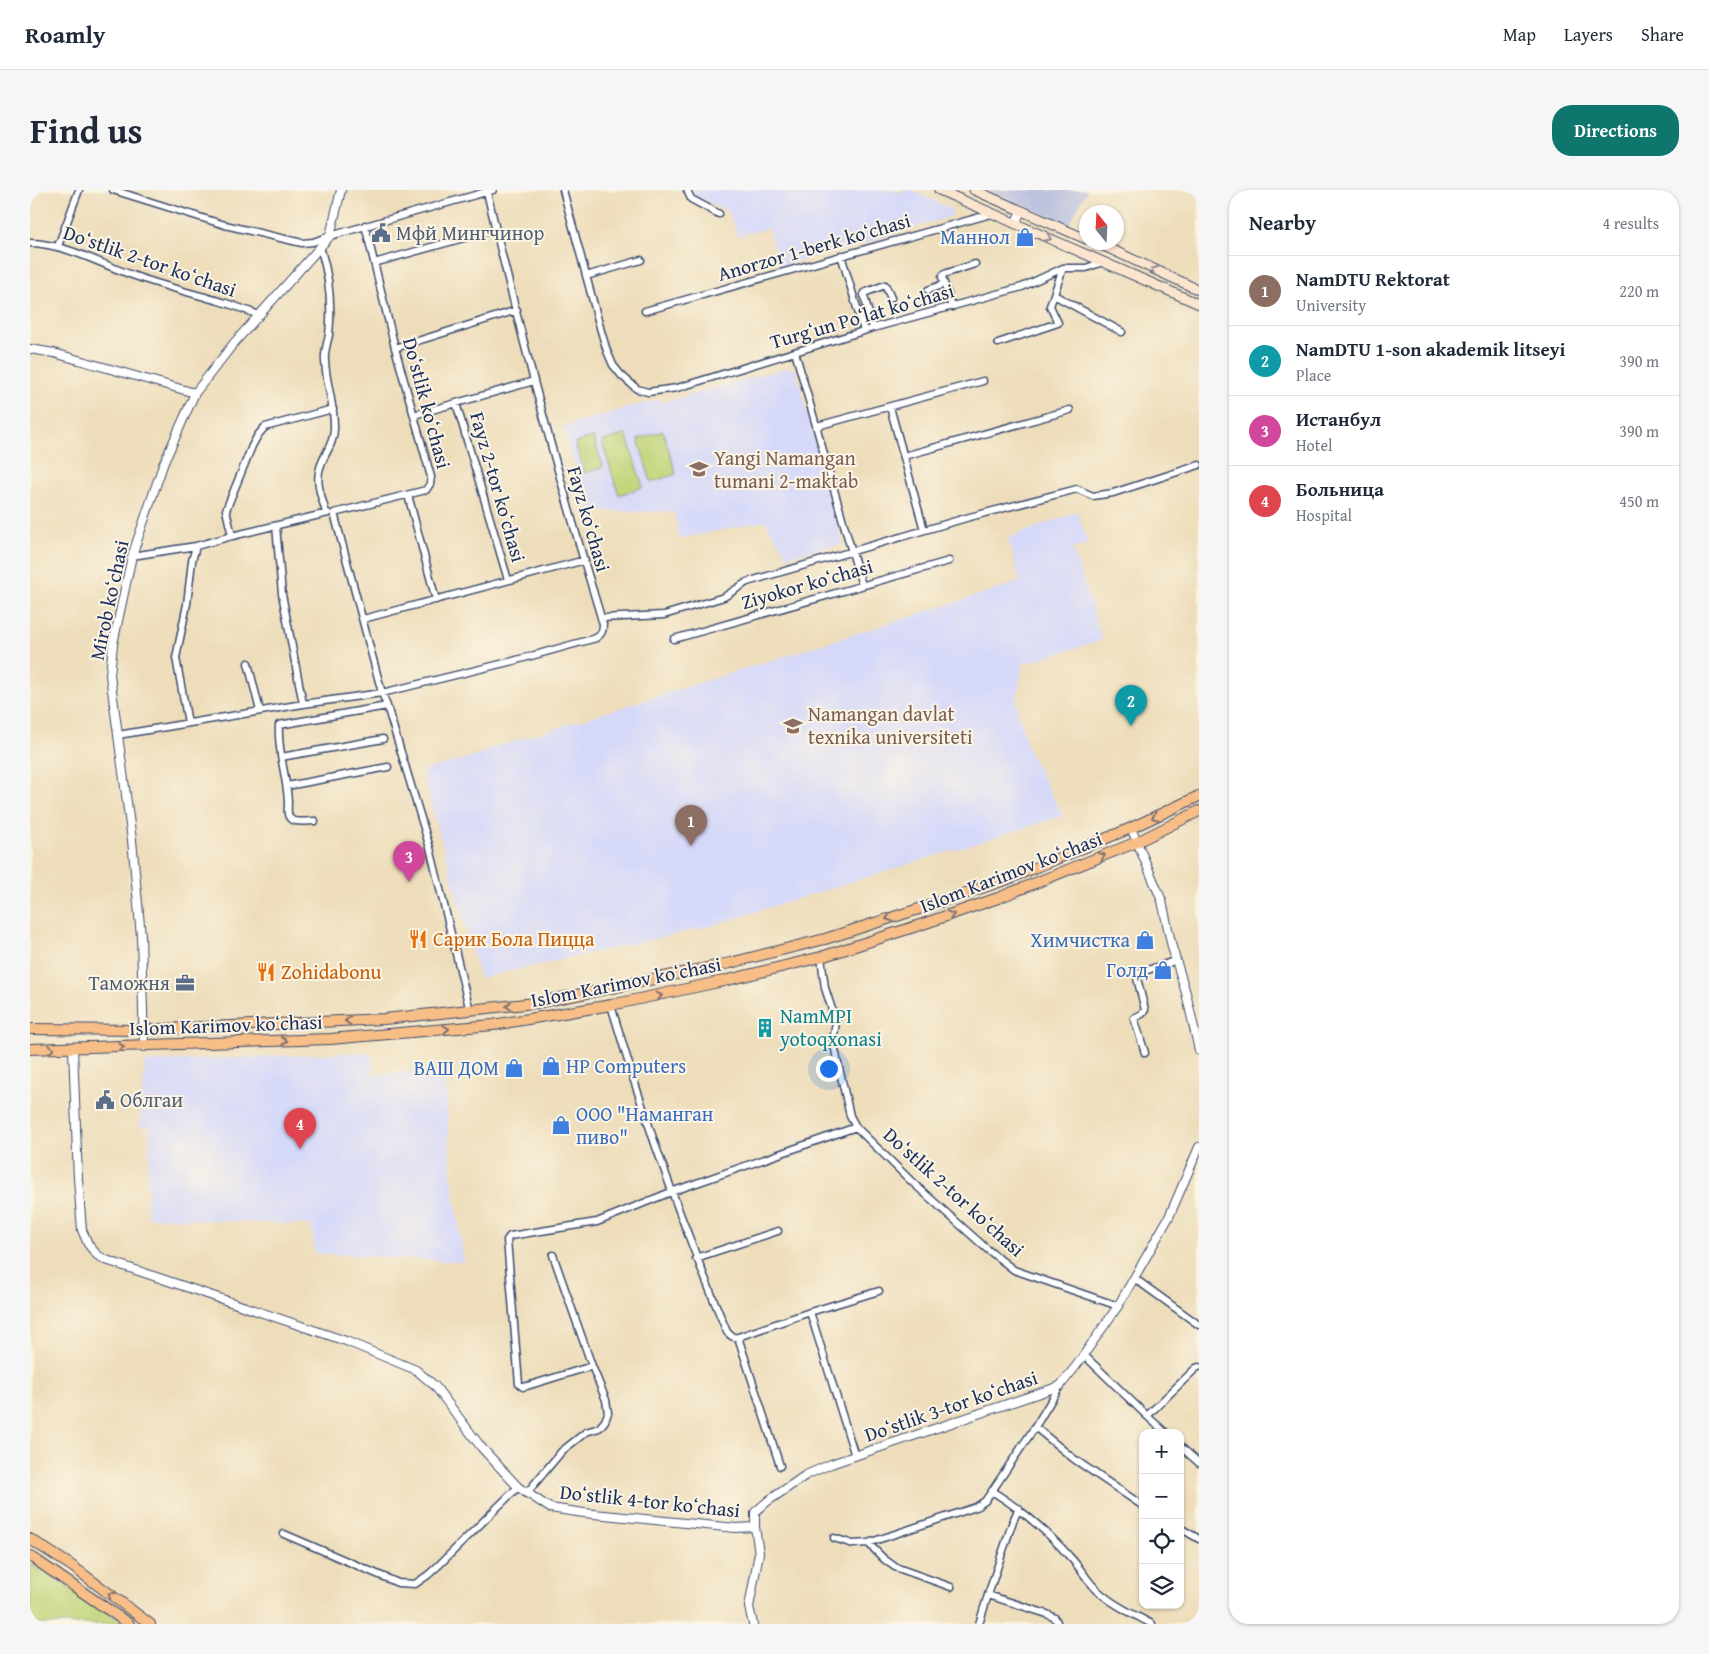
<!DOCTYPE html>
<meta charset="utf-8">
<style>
:root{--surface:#fff;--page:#f6f6f7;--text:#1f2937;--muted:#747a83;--line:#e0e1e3;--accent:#0f766e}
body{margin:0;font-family:"Gentium Book Plus",serif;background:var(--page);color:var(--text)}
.controls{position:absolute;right:15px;bottom:15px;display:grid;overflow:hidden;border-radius:10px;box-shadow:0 1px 4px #0004}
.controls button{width:45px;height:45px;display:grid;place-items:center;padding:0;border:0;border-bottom:1px solid var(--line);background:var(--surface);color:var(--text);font:25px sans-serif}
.compass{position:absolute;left:1049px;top:15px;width:45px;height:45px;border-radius:50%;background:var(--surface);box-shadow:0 1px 4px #0004;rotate:342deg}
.you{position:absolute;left:798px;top:878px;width:18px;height:18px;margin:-12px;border:4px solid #fff;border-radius:50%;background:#1a73e8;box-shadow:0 0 0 8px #1a73e833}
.badge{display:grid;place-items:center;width:32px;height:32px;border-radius:50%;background:var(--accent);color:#fff;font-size:16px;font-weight:700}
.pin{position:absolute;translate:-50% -41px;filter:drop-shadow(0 1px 2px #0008)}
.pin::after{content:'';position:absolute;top:26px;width:18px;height:15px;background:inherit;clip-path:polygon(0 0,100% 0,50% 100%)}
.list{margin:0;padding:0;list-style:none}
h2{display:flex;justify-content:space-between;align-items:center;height:65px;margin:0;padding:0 20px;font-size:21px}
h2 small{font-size:16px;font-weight:400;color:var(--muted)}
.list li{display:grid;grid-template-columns:32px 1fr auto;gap:15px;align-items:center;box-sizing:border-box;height:70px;padding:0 20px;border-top:1px solid var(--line)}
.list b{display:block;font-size:19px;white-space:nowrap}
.list p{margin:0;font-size:16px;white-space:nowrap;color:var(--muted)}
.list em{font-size:16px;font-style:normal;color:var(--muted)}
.icon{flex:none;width:28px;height:28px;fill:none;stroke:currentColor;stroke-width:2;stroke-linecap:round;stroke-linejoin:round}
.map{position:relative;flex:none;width:1169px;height:1434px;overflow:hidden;border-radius:20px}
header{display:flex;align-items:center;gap:30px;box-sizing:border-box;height:70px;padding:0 25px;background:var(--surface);border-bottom:1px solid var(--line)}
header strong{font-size:24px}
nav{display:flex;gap:28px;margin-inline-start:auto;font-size:18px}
.intro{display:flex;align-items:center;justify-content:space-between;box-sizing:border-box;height:120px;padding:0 30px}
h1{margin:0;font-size:35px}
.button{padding:12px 22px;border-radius:20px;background:var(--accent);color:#fff;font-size:18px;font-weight:700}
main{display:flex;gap:30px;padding:0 30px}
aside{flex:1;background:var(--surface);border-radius:20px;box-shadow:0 1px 4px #0004}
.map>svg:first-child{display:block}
.built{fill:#d5d8f9}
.industrial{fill:#bdc3de}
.green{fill:#c0d477;stroke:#6e826a}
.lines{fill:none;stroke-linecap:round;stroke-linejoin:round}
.minor-casing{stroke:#3a496c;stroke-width:9}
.tertiary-casing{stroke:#3a496c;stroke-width:10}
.secondary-casing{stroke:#3a496c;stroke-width:11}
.primary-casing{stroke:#3a496c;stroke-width:12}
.minor{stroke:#fff;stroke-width:6}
.tertiary{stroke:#fff;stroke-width:8}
.secondary{stroke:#fce5cf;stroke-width:9}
.primary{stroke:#f7be87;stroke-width:10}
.oneway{stroke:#8c8a96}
.oneway2{stroke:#7e6f70}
.labels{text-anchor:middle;stroke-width:4;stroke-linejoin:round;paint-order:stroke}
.service-label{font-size:20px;fill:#4e5e75;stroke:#fcf5e5;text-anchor:start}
.shop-label{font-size:20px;fill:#366cbe;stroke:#fcf5e5;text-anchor:end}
.street-label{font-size:20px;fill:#1b2f5e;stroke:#fcf5e5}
.education-label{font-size:20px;fill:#785e54;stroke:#fcf5e5;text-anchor:start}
.food-label{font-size:20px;fill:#c56008;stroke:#fcf5e5;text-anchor:start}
.culture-label{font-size:20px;fill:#0d838f;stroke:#fcf5e5;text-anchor:start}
</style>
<header>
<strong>Roamly</strong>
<nav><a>Map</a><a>Layers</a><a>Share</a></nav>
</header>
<div class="intro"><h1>Find us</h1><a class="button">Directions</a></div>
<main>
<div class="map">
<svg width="1169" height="1434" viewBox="0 0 1169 1434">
<rect width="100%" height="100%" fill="#fcf5e5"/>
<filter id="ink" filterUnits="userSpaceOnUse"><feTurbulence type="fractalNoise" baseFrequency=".02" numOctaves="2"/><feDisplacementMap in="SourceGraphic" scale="10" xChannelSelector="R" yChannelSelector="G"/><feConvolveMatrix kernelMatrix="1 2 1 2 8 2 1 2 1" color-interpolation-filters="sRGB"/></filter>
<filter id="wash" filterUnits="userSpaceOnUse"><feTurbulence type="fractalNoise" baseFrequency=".0096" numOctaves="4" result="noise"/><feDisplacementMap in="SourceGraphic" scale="20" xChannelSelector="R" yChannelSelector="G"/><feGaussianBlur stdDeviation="1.12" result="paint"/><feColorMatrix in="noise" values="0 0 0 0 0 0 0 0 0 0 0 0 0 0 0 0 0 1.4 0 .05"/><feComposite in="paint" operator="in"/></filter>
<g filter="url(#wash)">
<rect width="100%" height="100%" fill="#edddba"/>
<!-- built -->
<path class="built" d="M658 0H862L869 3 874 0H881L921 19 922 26 810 61 807 60 750 77 738 38 708 46 699 22 659 3Z
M759 177 766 181 813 354 757 366 735 331 649 349 644 322 561 321 532 237 630 209 631 213Z
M1047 322 1058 354 1043 359 1072 450 993 474 986 511 998 560 1033 626 677 737 450 788 392 581 455 563 456 560 990 392 978 348Z
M341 862 344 885 412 879 415 884 421 981 434 1072 285 1063 281 1035 117 1027 120 937H110L115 872Z"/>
<!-- industrial -->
<path class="industrial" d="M957 0H1057L1039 35Z"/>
<!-- green -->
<path class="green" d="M633 241 646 284 621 292 608 249Z
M596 244 613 297 589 305 572 252Z
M563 247 573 277 555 283 545 253Z
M0 1373 95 1434H0Z"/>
</g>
<g filter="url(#ink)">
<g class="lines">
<!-- minor casing -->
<g class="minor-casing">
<path id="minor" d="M83 0 195 35 272 53 283 52 300 46 463 0
M533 0 571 141 577 161 583 175 591 185 607 199 618 202 647 198 843 138 992 97 1033 78H1056L1073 72
M657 0 661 9 689 24
M335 35 365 158 401 287 400 294 396 300 304 323 352 503 357 516 400 658 440 821
M0 53C37 54 70 74 105 86 133 96 161 103 189 111 203 115 216 120 229 125
M28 56 49 0
M290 57C299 84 302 116 299 145 297 154 294 162 295 171 296 194 305 216 304 239 304 256 291 267 289 282 286 295 293 311 296 323
M811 65 834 141
M344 73 466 39
M556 86 611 70
M898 100 914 94
M1024 105 1092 142
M922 117 912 87 914 84 945 74
M615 121 961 24
M843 138 834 106V103L855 95 861 108
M968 153 1028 133 1020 116 1033 78
M365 158 487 120
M765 162C788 240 808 318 832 395
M426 213 478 390
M860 217 894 340
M384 225 504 191
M787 236 953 191
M874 266 1040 220
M378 305 406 410
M246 336 252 404 273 514
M202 346 196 320 222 256 228 245 235 237 303 219
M102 366 166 356 202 346 298 323
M571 428 634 425 694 407 717 392 936 328 1047 299 1063 306 1083 303 1169 275
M333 429 555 370
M644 449 919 371
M218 473 230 521
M158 533 146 468 157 414 162 371 166 356
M88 545 273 514 352 503 483 471 566 448C572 444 573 441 573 434 529 291 491 147 457 2
M251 567 353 549
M257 596 358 577
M285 631C279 631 267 633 262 630 256 627 258 618 258 612 257 586 247 561 249 535L357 516
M791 767 795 798 806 832 803 851 820 926 826 937 882 992 957 1059 984 1080 1088 1116
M581 815C613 926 652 1035 697 1142 701 1146 703 1148 708 1147L780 1122 849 1101
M1115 863 1104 828 1112 824 1115 820 1106 784 1147 770
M666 1068 748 1041
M1104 1088 1169 1135
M780 1122 825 1266
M708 1147 750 1276
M1054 1165 1117 1226 1166 1178 1169 1177
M562 1176 497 1196 493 1197 489 1194 477 1050 480 1046 567 1032 641 1002 826 937
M1117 1226 1136 1243
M1005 1237 1044 1269 1113 1316
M1150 1256 1169 1273
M962 1301C992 1320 1017 1341 1040 1367 1050 1377 1057 1391 1067 1400 1083 1415 1103 1424 1122 1434
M496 1304 532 1261 556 1242 569 1238 575 1231 578 1223 576 1210 562 1176 523 1065
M989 1318 983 1331 958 1405 1017 1424 1025 1428 1027 1432V1434
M1150 1338 1169 1349
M254 1344 368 1393 385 1394 398 1385 409 1375 488 1297
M804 1348 823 1354 838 1353 946 1317 955 1311 962 1301 1005 1237 1030 1196
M838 1353 854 1369 865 1377 921 1397
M949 1434 958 1405"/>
</g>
<!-- tertiary casing -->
<g class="tertiary-casing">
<path id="tertiary" d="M985 34 991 21
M0 159 24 163 165 203
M1101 638 1132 711 1142 757 1156 803 1169 860
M114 857 111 746 102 650 80 485 83 454 102 366 133 275 165 203 204 153 300 46 311 0
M43 858 48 989 52 1040 58 1054 67 1065 76 1070 316 1151 386 1180 405 1196 451 1257 488 1297 520 1318 554 1323 706 1338 725 1337
M723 1434 719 1417 729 1363 725 1337V1322L738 1311 776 1285 801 1274 1030 1196 1046 1176 1088 1116 1139 1027 1169 957"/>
</g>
<!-- secondary casing -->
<g class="secondary-casing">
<path id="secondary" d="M909 0 1169 114
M944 0 1056 49
M1065 52 1169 100"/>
</g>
<!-- primary casing -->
<g class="primary-casing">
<path id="primary" d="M0 839 113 840 354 829 505 813 562 802 700 773 795 749 895 717 978 689 1101 638 1169 606
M0 859 300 849 463 835 581 815 698 790 791 767 890 735 968 708 1107 652 1169 621
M0 1349 42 1376 120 1434
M0 1366 99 1434"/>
</g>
<!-- minor -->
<use href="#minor" class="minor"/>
<!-- tertiary -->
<use href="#tertiary" class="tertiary"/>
<!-- secondary -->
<use href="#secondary" class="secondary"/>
<!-- primary -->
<use href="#primary" class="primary"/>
</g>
<!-- one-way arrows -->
<defs><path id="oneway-chevron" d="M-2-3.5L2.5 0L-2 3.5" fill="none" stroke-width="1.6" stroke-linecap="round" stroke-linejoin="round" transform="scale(1.25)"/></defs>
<g class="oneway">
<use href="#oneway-chevron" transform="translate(1018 48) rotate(24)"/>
<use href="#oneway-chevron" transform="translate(1124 80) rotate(-156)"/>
</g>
<g class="oneway2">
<use href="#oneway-chevron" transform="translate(1125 627) rotate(155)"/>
<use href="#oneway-chevron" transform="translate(1072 666) rotate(-22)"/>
<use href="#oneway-chevron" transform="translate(921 725) rotate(-19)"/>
<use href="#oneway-chevron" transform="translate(859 728) rotate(162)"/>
<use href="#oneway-chevron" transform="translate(629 806) rotate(-12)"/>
<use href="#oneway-chevron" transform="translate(479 816) rotate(173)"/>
<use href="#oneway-chevron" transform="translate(318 831) rotate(177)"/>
<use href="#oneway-chevron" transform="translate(416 839) rotate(-5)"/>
<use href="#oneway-chevron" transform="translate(254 851) rotate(-2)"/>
<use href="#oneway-chevron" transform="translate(91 857) rotate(-1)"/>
<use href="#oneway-chevron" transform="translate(21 859) rotate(-1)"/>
<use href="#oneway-chevron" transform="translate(81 1405) rotate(-144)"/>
</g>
</g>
<!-- icons -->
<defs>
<g id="civic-bare" transform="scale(1.5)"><path d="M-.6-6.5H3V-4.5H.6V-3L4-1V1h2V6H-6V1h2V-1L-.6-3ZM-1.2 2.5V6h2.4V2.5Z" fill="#5c6f8a" stroke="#fcf5e5" stroke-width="2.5" paint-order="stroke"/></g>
<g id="shop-bare" transform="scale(1.5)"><path d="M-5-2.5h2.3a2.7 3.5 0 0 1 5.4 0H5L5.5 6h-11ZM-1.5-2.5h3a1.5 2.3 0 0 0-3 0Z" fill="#3f7fe0" stroke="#fcf5e5" stroke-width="2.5" paint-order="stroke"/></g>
<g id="school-bare" transform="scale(1.5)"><path d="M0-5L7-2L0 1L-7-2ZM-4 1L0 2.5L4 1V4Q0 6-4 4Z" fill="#8d6e63" stroke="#fcf5e5" stroke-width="2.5" paint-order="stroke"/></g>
<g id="university-bare" transform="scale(1.5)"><path d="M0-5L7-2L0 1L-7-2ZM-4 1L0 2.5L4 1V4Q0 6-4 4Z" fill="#8d6e63" stroke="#fcf5e5" stroke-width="2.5" paint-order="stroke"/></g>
<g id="restaurant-bare" transform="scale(1.5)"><path d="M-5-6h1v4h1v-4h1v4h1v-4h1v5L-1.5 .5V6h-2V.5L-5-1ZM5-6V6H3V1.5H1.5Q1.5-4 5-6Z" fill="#e8710a" stroke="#fcf5e5" stroke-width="2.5" paint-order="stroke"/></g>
<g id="office-bare" transform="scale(1.5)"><path d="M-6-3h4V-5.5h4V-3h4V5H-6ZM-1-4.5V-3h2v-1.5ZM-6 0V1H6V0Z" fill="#5c6f8a" stroke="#fcf5e5" stroke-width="2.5" paint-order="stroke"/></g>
<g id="building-bare" transform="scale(1.5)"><path d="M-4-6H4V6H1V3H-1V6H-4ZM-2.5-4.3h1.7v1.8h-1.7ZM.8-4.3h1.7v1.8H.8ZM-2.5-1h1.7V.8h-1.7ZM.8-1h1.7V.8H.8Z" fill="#0f9aa8" stroke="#fcf5e5" stroke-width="2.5" paint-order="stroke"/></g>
</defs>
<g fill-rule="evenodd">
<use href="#civic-bare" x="351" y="43"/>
<use href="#shop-bare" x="995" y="47"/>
<use href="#school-bare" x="669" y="279"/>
<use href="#university-bare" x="763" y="536"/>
<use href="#restaurant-bare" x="388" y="749"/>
<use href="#shop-bare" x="1115" y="750"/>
<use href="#shop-bare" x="1133" y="780"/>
<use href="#restaurant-bare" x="236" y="782"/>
<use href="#office-bare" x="155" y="793"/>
<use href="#building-bare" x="735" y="838"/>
<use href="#shop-bare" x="521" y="876"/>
<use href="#shop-bare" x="484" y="878"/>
<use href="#civic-bare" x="75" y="910"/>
<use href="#shop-bare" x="531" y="935"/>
</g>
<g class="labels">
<!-- service labels -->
<g class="service-label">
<text x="366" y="50">Мфй Мингчинор</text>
<text x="140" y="800" text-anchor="end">Таможня</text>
<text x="90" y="917">Облгаи</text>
</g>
<!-- shop labels -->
<g class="shop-label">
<text x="980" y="54">Маннол</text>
<text x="1100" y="757">Химчистка</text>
<text x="1118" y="787">Голд</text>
<text x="536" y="883" text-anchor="start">HP Computers</text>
<text x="469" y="885">ВАШ ДОМ</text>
<text x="546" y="931" text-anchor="start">ООО "Наманган<tspan x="546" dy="23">пиво"</tspan></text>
</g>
<!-- street labels -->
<g class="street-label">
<text transform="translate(784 57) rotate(-16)" y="7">Anorzor 1-berk koʻchasi</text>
<text transform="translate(120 71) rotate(19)" y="7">Doʻstlik 2-tor koʻchasi</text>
<text transform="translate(832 126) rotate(-16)" y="7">Turgʻun Poʻlat koʻchasi</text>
<text transform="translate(397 213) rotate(75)" y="7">Doʻstlik koʻchasi</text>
<text transform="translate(468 297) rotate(74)" y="7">Fayz 2-tor koʻchasi</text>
<text transform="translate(559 329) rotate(74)" y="7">Fayz koʻchasi</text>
<text transform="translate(777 394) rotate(-16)" y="7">Ziyokor koʻchasi</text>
<text transform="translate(79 410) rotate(-78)" y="7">Mirob koʻchasi</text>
<text transform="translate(981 682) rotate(-21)" y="7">Islom Karimov koʻchasi</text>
<text transform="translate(596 792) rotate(-11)" y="7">Islom Karimov koʻchasi</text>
<text transform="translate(196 835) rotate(-2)" y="7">Islom Karimov koʻchasi</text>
<text transform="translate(924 1002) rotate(42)" y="7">Doʻstlik 2-tor koʻchasi</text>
<text transform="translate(921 1216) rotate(-19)" y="7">Doʻstlik 3-tor koʻchasi</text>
<text transform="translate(620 1311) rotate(6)" y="7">Doʻstlik 4-tor koʻchasi</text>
</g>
<!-- education labels -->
<g class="education-label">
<text x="684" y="275">Yangi Namangan<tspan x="684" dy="23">tumani 2-maktab</tspan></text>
<text x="778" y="531">Namangan davlat<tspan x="778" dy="23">texnika universiteti</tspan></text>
</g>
<!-- food labels -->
<g class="food-label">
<text x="403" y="756">Сарик Бола Пицца</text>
<text x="251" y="789">Zohidabonu</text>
</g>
<!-- culture labels -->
<g class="culture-label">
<text x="750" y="833">NamMPI<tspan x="750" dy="23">yotoqxonasi</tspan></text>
</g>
</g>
</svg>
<div class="controls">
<button>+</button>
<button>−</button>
<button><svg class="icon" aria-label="locate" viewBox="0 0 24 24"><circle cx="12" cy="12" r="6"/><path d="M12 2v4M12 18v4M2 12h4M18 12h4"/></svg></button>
<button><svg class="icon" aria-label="layers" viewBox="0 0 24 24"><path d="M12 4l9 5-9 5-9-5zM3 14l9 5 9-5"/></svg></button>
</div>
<svg class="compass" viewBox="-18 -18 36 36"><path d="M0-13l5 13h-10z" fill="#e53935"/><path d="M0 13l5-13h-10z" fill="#747a83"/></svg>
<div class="you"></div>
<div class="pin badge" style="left:661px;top:656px;background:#8d6e63">1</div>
<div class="pin badge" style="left:1101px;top:536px;background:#0f9aa8">2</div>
<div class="pin badge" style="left:379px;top:692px;background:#d1479c">3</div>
<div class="pin badge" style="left:270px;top:959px;background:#e0444e">4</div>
</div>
<aside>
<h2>Nearby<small>4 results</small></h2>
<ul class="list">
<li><span class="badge" style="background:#8d6e63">1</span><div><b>NamDTU Rektorat</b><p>University</p></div><em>220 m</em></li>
<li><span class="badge" style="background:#0f9aa8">2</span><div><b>NamDTU 1-son akademik litseyi</b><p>Place</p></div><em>390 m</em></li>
<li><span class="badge" style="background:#d1479c">3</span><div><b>Истанбул</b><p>Hotel</p></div><em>390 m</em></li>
<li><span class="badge" style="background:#e0444e">4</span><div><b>Больница</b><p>Hospital</p></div><em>450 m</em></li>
</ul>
</aside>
</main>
